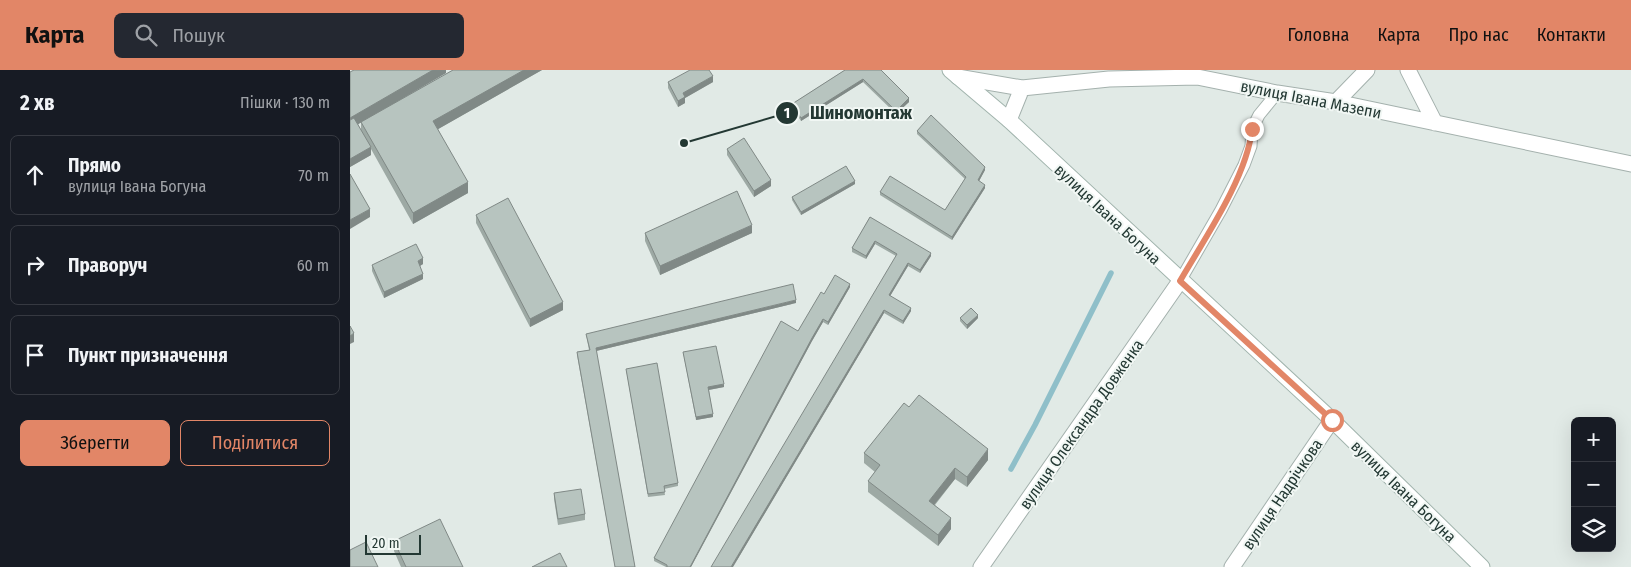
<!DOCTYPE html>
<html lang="uk">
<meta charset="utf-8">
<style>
:root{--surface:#171b24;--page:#242831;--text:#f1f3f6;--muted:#9ea1a6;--line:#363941;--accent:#e28667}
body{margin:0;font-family:"Fira Sans Condensed",sans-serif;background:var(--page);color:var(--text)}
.controls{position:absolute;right:15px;bottom:15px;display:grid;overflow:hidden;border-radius:8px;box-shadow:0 5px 20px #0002}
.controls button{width:45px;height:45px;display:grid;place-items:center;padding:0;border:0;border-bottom:1px solid var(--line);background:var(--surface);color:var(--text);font:25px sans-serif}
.scale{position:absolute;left:15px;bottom:12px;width:56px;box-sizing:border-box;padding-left:5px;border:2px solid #233833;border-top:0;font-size:14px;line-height:18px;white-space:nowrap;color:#233833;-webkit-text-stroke:4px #f1f7f4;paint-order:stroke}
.stop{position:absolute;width:15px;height:15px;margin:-11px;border:4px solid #e28667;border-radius:50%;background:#fff}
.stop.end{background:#e28667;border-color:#fff;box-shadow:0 1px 5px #0008}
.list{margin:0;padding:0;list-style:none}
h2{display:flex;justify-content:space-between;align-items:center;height:65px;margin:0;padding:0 20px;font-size:21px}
h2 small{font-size:16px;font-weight:400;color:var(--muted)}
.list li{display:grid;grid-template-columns:32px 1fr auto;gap:15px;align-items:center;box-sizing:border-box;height:80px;margin:0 10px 10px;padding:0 10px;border:1px solid var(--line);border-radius:8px}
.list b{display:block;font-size:19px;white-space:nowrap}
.list p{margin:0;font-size:16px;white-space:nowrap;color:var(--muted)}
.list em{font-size:16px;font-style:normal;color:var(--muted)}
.actions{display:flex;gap:10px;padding:15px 20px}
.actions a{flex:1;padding:11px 0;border:1px solid var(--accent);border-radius:8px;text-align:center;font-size:18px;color:var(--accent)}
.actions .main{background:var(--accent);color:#111}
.icon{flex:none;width:28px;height:28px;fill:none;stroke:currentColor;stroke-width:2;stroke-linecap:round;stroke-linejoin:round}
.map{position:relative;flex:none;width:1281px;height:497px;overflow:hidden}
header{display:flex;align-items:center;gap:30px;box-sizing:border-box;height:70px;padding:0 25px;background:var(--accent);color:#111}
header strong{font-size:24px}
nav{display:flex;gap:28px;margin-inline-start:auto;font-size:18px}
.search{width:350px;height:45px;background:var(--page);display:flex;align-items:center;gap:12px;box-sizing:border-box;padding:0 18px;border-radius:8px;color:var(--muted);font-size:19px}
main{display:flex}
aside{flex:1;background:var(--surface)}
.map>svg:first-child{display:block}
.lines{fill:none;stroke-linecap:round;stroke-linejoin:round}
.stream{stroke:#8fbfc9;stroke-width:5.5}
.lane-casing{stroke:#a4b1ad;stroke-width:13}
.street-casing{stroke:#a4b1ad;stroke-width:17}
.secondary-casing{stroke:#a1b4ad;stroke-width:17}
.lane{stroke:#fff;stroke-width:11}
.street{stroke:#fff;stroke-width:15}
.secondary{stroke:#fff;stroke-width:15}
.wall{fill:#9da9a4;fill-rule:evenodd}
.shaded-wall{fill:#808986}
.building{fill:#b7c4bf;stroke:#808986}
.route{stroke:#e28667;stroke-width:6}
.labels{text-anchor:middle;stroke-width:4;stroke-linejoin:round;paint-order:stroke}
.street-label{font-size:16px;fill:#233833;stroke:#f1f7f4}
.leader{fill:none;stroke:#233833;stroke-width:2}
.callout-dot{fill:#233833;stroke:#f1f7f4;stroke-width:2}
.mark-label{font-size:15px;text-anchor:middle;font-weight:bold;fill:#fff}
.callout-label{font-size:18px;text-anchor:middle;font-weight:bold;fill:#233833;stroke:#f1f7f4;stroke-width:4;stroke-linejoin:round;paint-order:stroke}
</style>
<header>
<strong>Карта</strong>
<div class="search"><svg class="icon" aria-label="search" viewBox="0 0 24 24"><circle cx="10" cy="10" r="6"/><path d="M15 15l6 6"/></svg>Пошук</div>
<nav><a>Головна</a><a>Карта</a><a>Про нас</a><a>Контакти</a></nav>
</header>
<main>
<aside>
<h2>2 хв<small>Пішки · 130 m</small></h2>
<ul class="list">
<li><svg class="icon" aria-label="ahead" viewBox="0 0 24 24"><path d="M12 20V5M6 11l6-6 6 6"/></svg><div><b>Прямо</b><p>вулиця Івана Богуна</p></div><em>70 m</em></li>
<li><svg class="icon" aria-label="right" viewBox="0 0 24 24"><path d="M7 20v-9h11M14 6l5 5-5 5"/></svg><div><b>Праворуч</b></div><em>60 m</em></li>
<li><svg class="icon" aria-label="arrive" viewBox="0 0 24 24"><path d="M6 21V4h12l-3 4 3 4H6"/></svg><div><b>Пункт призначення</b></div></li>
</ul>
<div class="actions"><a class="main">Зберегти</a><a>Поділитися</a></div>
</aside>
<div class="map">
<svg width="1281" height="497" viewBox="0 0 1281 497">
<rect width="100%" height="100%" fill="#e1eae6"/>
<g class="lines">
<!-- stream -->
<path class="stream" d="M661 399 685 355 761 203"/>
<!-- lane casing -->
<g class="lane-casing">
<path id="lane" d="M830 211 871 140 894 95 901 76 902 59 909 45 927 23"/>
</g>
<!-- street casing -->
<g class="street-casing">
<path id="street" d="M1058 0 1085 53
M608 7 672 18 759 9 847 7 927 23 986 32 1281 94
M986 32 1017 0
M659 50 672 18
M631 497 830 211
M882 497 982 350"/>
</g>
<!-- secondary casing -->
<g class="secondary-casing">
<path id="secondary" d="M600 0 659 50 982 350 1132 497"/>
</g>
<!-- lane -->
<use href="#lane" class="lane"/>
<!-- street -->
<use href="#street" class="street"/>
<!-- secondary -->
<use href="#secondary" class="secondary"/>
</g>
<!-- wall -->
<path class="wall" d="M96 0V3L51 29 103 0H192L88 59 118 123 63 154 21 79V85L0 97V2ZM11 52V60L8 54Z
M495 0 559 32 546 44 513 12 451 51 442 37V34Z
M318 12H363L335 28V33L328 37 318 18Z
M567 61 635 100 629 111 635 118 602 170 530 125V122L595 140 615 109 567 64Z
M377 79 421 116 404 127 377 85Z
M505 114 451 145 442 130V127Z
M126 145 213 240 180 257 126 153Z
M520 147 581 186 570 203 558 196 540 226 561 241 553 254 534 243 383 497 546 186 525 174 516 189 502 182V178Z
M295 163H402L310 205 295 171Z
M73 194 70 196 73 209 34 228 22 201V195Z
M500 217 478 255 473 252 462 271 341 497H316L304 491V488L448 261 474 224Z
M446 233 246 281 285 497H265L227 285V282L239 280 236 264Z
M610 248H628L617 259 610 251Z
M333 282 374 317 359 320 363 347 346 350Z
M276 299 328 413V416L314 419 315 425 298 427Z
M559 337 638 390 617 417 605 409 585 435 601 459 588 476 518 422V411L525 402 514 393V383Z
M204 423 235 444V450L208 455 204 429Z
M44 471 113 497H51L44 481Z"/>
<!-- shaded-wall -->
<path class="shaded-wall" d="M83 0H96V3L0 59V48Z
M174 0H192L83 62V51Z
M363 6V12L335 28V33L328 37V31L333 23Z
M513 9V12L451 51V48Z
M559 28V32L546 44V41Z
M21 77V85L0 97V89Z
M635 97V100L628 113V110Z
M421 110V116L404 127V121Z
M505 111V114L451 145V142Z
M118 112V123L63 154V143Z
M635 115V118L602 170V167Z
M20 139V147L0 159V150Z
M402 155V163L310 205V196Z
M525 171V174L516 189V186Z
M581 183V186L570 203V200Z
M73 188V194L68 197V191Z
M558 193V196L539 228V225Z
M73 204V209L34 228V222Z
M500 214V217L478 255V252Z
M446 230V233L246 281V278Z
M213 232V240L180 257V249Z
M561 238V241L553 254V251Z
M534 240V243L383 497H381Z
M628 245V248L617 259V255Z
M473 249V252L462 271 341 497H340L462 268Z
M4 263V272L0 274V266Z
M374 314V317L358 320V317Z
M363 344V347L346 350V347Z
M638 379V390L617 417V407Z
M605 398V409L579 441V431Z
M601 448V459L588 476V465Z"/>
<!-- building -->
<path class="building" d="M4 0H83L0 48V2Z
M103 0H174L83 51 118 112 63 143 11 52Z
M340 0H359L363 6 333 23 335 27 328 31 318 12Z
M495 0H531L559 28 546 41 513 9 451 48 442 34Z
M581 45 635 97 628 110 635 115 602 167 530 122 540 106 595 140 616 107 567 61Z
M4 48 21 77 0 89V50Z
M394 68 421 110 404 121 377 79Z
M496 96 505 111 451 142 442 127Z
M0 104 20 139 0 150Z
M387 121 402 155 310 196 295 163Z
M158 128 213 232 180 249 126 145Z
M520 147 581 183 570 200 558 193 539 225 561 238 553 251 534 240 381 497H361L547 184 525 171 516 186 502 178Z
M66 174 73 188 68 191 73 204 34 222 22 195Z
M485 205 500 214 478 252 473 249 462 268 340 497H317V495L304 488 431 251 448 261 471 222 474 224Z
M443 214 446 230 246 278 285 497H265L227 282 240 280 236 264Z
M621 238 628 245 617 255 610 248Z
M0 256 4 263 0 266Z
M366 276 374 314 358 317 363 344 346 347 333 282Z
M307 293 328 413 314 416 315 422 298 424 276 299Z
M569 325 638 379 617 407 605 398 579 431 601 448 588 465 518 411 530 395 514 383 554 333 559 337Z
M231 419 235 444 208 449 204 423Z
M90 449 113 497H56L44 471Z
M16 472 28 497H0V480Z
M210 483 217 497H182Z"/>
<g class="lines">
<!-- route -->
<path class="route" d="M902 59C897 107 855 168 830 211L982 350"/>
</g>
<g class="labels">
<!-- street labels -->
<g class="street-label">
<text transform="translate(961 29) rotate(11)" y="6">вулиця Івана Мазепи</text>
<text transform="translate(758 144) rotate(43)" y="6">вулиця Івана Богуна</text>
<text transform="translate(731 354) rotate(-55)" y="6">вулиця Олександра Довженка</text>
<text transform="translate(1054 421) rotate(44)" y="6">вулиця Івана Богуна</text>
<text transform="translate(932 424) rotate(-56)" y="6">вулиця Надрічкова</text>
</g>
</g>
<!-- callouts -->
<path class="leader" d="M334 73L437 43"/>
<g class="callout-dot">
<circle cx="334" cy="73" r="5"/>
<circle cx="437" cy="43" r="12"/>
</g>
<g class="mark-label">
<text x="437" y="48">1</text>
</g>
<g class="callout-label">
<text x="511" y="49">Шиномонтаж</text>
</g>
</svg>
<div class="controls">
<button>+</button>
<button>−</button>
<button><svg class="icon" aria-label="layers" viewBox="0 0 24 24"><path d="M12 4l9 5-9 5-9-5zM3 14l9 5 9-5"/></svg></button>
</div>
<div class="scale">20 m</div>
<div class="stop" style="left:982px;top:350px"></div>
<div class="stop end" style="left:902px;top:59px"></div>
</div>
</main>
